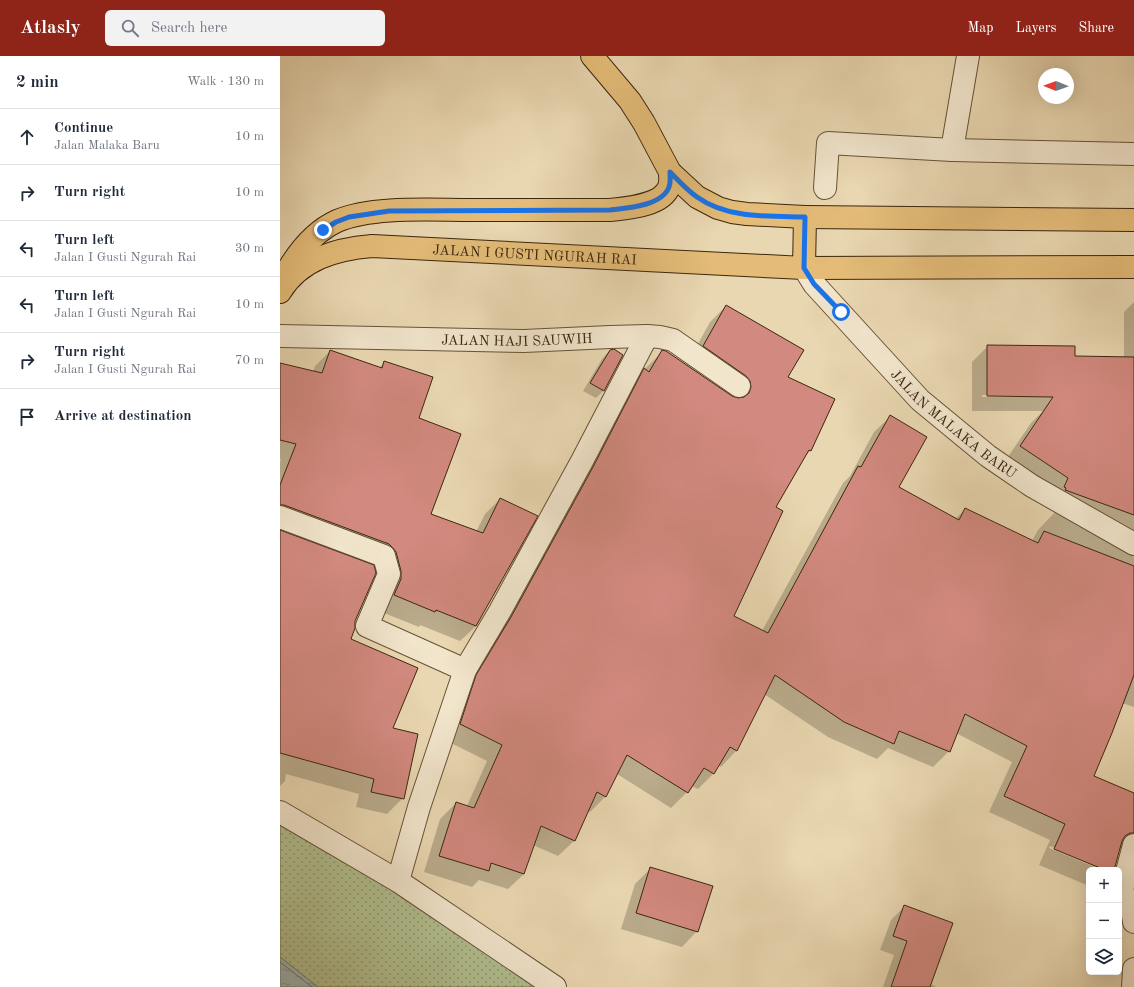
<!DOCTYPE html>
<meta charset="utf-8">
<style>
:root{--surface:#fff;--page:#f2f2f3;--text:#1f2937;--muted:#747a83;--line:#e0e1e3;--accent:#8f2418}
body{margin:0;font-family:"Old Standard TT",serif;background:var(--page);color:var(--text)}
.controls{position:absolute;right:12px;bottom:12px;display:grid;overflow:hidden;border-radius:6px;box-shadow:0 4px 16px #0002}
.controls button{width:36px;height:36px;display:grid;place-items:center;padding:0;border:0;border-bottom:1px solid var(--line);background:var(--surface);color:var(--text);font:20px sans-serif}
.compass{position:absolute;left:758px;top:12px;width:36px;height:36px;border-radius:50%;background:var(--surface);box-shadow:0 4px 16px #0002;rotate:271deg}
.stop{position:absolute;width:12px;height:12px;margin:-9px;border:3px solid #1a73e8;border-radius:50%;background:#fff}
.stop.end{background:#1a73e8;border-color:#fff;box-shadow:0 1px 4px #0008}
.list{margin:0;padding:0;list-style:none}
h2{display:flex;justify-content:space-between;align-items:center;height:52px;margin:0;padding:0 16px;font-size:17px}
h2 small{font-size:13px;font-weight:400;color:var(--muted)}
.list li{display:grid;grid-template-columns:26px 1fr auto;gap:12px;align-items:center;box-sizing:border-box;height:56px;padding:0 16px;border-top:1px solid var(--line)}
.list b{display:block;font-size:15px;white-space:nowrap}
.list p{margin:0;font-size:13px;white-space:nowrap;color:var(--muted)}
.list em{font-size:13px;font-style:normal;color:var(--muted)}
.icon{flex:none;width:22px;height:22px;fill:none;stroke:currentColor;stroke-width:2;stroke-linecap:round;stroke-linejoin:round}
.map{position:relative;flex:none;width:854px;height:931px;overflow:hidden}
header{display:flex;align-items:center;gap:24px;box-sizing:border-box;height:56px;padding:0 20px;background:var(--accent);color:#fff}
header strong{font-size:19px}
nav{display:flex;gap:22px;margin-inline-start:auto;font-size:14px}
.search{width:280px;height:36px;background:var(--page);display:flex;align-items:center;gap:10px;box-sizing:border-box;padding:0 14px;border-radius:6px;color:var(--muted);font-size:15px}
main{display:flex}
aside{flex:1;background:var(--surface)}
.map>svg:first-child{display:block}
.grass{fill:url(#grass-dots);stroke:#76724f}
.water{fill:url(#water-ripples);stroke:#767d73}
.shadow{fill:#0003;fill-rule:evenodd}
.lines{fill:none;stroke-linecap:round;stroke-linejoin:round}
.shore{stroke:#6c6e62;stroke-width:1}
.building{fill:#d2897f;stroke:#3c260e}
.minor-casing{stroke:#675237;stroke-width:24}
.major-casing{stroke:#3c260e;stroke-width:24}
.highway-casing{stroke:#3c260e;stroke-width:24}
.minor{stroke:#f1e5cc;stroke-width:22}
.major{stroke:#e4bc78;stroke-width:22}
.highway{stroke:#e4bc78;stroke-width:22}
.route{stroke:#1a73e8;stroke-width:5}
.labels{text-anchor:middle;stroke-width:3;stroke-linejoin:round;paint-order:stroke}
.street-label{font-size:14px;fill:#3c260e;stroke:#f1e5cc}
</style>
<header>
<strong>Atlasly</strong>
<div class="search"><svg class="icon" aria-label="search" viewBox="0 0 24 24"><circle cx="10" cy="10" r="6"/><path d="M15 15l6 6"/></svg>Search here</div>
<nav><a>Map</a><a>Layers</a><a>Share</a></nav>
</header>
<main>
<aside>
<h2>2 min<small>Walk · 130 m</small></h2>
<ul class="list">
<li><svg class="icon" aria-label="ahead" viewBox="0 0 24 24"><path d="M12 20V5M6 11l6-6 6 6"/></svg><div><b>Continue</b><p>Jalan Malaka Baru</p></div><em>10 m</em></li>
<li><svg class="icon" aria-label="right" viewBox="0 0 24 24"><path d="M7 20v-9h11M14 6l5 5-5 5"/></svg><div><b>Turn right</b></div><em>10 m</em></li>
<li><svg class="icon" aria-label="left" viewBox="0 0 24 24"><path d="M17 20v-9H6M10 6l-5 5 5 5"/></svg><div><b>Turn left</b><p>Jalan I Gusti Ngurah Rai</p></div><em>30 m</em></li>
<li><svg class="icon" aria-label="left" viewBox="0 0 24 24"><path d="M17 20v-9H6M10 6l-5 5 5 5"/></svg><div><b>Turn left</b><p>Jalan I Gusti Ngurah Rai</p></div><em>10 m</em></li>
<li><svg class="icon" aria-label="right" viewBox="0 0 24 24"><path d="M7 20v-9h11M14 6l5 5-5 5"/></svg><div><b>Turn right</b><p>Jalan I Gusti Ngurah Rai</p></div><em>70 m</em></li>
<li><svg class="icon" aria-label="arrive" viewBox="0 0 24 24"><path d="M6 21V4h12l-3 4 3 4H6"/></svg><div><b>Arrive at destination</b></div></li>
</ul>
</aside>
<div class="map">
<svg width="854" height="931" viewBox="0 0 854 931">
<defs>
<pattern id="grass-dots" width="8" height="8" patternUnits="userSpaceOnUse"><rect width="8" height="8" fill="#b1bf90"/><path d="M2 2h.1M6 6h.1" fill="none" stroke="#919b74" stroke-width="1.8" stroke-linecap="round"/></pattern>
<pattern id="water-ripples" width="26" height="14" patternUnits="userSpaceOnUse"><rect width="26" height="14" fill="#9cb7b7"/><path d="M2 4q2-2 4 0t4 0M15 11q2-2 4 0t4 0" fill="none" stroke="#809593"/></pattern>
</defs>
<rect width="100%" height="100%" fill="#e9d7b1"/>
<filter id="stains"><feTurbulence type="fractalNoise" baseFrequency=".005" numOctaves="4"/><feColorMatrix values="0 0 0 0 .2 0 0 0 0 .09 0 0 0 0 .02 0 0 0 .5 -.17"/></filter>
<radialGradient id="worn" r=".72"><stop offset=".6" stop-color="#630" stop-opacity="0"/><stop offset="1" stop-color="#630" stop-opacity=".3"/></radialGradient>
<!-- grass -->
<path class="grass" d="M0 756 276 931H38L0 901Z"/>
<!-- water -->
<path class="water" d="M0 901 38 931H0Z"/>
<!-- shadow -->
<path class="shadow" d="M854 246V651L842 647 813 721 854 738V871L847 796 839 792 833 814H824V812L770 790 769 792 822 814H809V830L759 809 770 784 709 756 732 706 676 677 669 695 653 711 608 692 597 703 548 681 484 638 456 695 441 711 438 709 433 718 418 733 411 730 407 736 391 752 337 718 326 740 310 756 307 754 294 785 278 800 253 789 244 818 228 833 199 824 192 831 144 816 160 763 176 747 187 750 207 705 165 684 181 636 349 329 383 295 452 341 456 343 451 336 408 306 430 266 446 250 507 321 531 394 523 402 495 452 453 561 482 575 563 427 570 420 594 376 610 361 618 431 675 463 686 453 752 485 758 474 775 456 767 452 769 450 723 408 751 367 763 355H692V306L708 290 794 301 844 302V256ZM702 339H813L811 341H702Z
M330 294 323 335 316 342 303 335 322 303Z
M50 295 99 312 105 306 138 362 150 459 196 476 205 458 220 443 256 461 196 570 180 585 140 569 139 571 99 555 98 507 0 469V406L1 403H0V308L33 316 35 310Z
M0 475 75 565 70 584 111 673 123 742 107 758 76 751 79 738 6 718 5 725 0 730Z
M371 812 417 875 402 891 341 873 355 828Z
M625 850 650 928 657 931H603L614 899 600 894 611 864Z"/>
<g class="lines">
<!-- shore -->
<path class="shore" d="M0 906 32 931"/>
</g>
<!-- building -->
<path class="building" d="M446 249 524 294 508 321 555 343 531 395 529 394 496 451 503 455 454 560 488 577 578 410 581 411 610 359 647 381 619 431 679 464 685 452 758 487 764 475 854 510V619L832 677 814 720 854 737V777H850L845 780 842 785 834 814H825L774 793 785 768 724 740 747 690 685 658 670 696 619 675 614 688 564 666 495 619 457 695 450 691 434 718 424 712 408 737 347 699 326 741 317 736 295 785 261 770 244 818 211 807 209 815 159 800 176 746 194 752 222 689 180 668 196 619 231 561 313 411 364 312 369 316 382 294 386 295 452 340 458 342 464 341 469 337 471 331 470 325 466 320 423 290Z
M707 289 795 290V300L854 301V459L785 434 786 432 784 431 788 422 740 390 773 341 707 340Z
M334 293 343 299 324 335 310 327 330 294Z
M50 294 102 312 104 305 153 321 139 362 181 378 151 458 203 477 220 442 258 460 196 570 156 554 155 556 114 539 121 523V515L116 496 113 492 109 488 4 449H0V429L16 388 0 384V307L42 317Z
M0 474 94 509 96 517 75 565V572L71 583 138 612 113 672 138 678 124 743 91 736 94 723 0 697Z
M370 811 433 830 418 876 356 857Z
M624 849 673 867 650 931H611L627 885 613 880Z"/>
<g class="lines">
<!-- minor casing -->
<g class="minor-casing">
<g id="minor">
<path d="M672 94 688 0"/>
<path d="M545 132 548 87 672 94 854 98"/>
<path id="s1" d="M524 212 534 228 640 344 708 400 752 430 854 488"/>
<path id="s2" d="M0 280 244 285 330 281 367 280 380 281 393 284 459 330"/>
<path d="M0 461 104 500 109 518 87 570 185 614"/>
<path d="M0 756 118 825 275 931"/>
<path d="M854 789 842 834 853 859 854 866"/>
<path d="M118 825 139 751 185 614 220 555 302 405 367 280"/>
<path d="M853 931 854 913"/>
</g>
</g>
<!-- major casing -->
<g class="major-casing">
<g id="major">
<path d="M6 217C18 196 35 175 57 165 92 150 151 154 190 154 237 154 284 154 330 154 347 152 382 150 389 131 391 126 390 121 390 116"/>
<path id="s3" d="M0 236C20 203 56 193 92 190L524 212 525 161 467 158 452 156 438 152 417 141 390 116 364 67 350 45 312 0"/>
</g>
</g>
<!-- highway casing -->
<g class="highway-casing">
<path id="highway" d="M525 161 854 164
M524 212 854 211"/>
</g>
<!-- minor -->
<use href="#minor" class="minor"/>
<!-- major -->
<use href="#major" class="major"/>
<!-- highway -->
<use href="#highway" class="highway"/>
</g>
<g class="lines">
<!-- route -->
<path class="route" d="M43 174 56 166 69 161 109 155 330 154C347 152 382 150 389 131 391 126 390 121 390 116 399 125 407 134 417 141 448 163 489 160 525 161L524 212 534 228 561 256"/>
</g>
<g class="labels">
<!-- street labels -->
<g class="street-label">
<text dy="5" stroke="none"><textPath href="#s3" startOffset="270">JALAN I GUSTI NGURAH RAI</textPath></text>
<text dy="5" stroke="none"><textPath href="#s2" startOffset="237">JALAN HAJI SAUWIH</textPath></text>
<text dy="5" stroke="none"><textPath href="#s1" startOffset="217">JALAN MALAKA BARU</textPath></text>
</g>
</g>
<rect width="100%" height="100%" filter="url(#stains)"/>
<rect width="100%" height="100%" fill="url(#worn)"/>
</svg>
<div class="controls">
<button>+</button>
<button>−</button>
<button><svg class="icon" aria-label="layers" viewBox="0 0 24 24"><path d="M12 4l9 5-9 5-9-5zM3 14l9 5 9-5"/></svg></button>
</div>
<svg class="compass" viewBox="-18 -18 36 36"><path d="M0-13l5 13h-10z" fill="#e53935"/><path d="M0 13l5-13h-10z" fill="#747a83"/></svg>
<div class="stop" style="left:561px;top:256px"></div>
<div class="stop end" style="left:43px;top:174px"></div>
</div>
</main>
